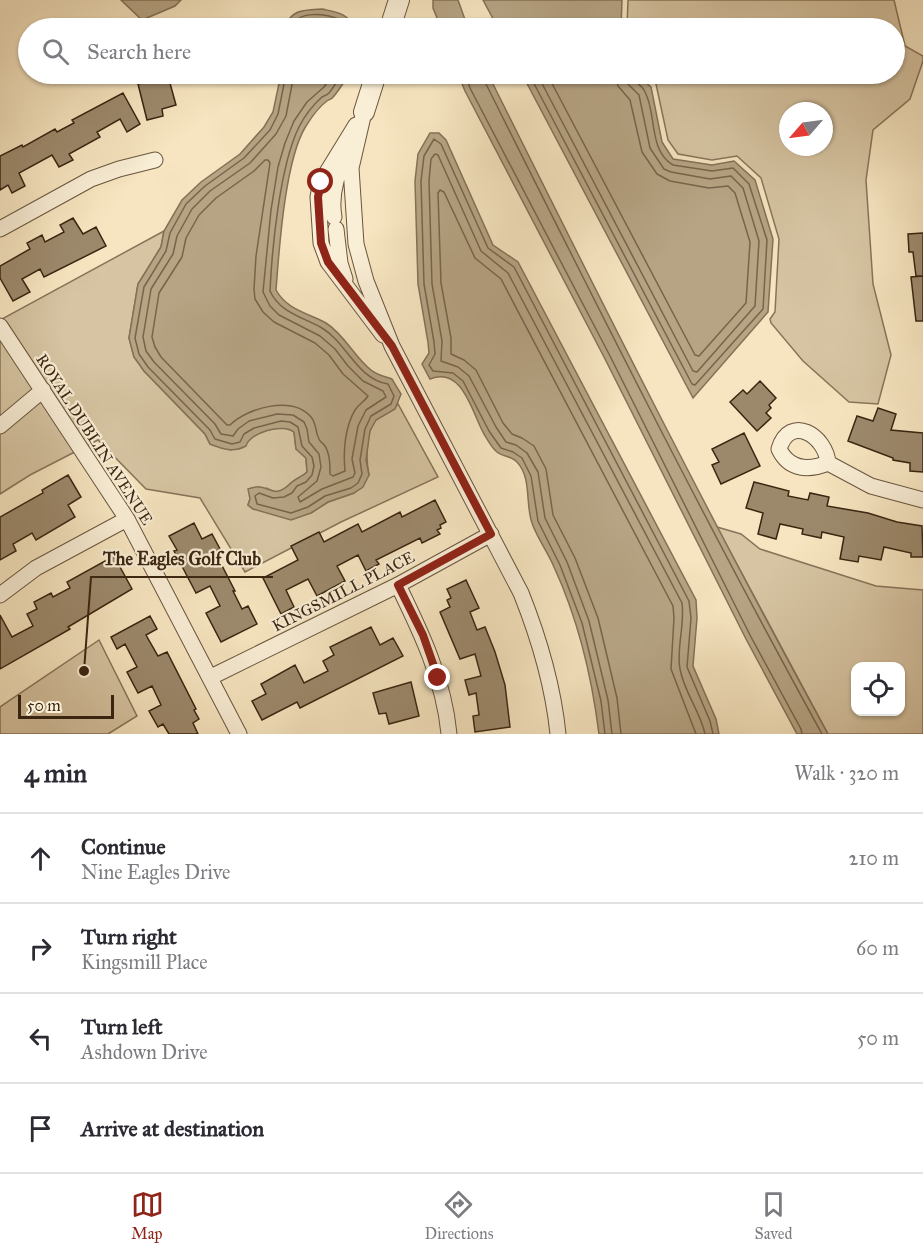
<!DOCTYPE html>
<meta charset="utf-8">
<style>
:root{--surface:#fff;--page:#f7f7f7;--text:#2b2b33;--muted:#7c7c81;--line:#e1e1e2;--accent:#8f2418}
body{margin:0;font-family:"IM FELL Great Primer",serif;background:var(--page);color:var(--text)}
.controls{position:absolute;right:18px;bottom:18px;display:grid;overflow:hidden;border-radius:12px;box-shadow:0 2px 4px #0004}
.controls button{width:54px;height:54px;display:grid;place-items:center;padding:0;border:0;border-bottom:2px solid var(--line);background:var(--surface);color:var(--text);font:30px sans-serif}
.compass{position:absolute;left:779px;top:102px;width:54px;height:54px;border-radius:50%;background:var(--surface);box-shadow:0 2px 4px #0004;rotate:242deg}
.scale{position:absolute;left:18px;bottom:15px;width:96px;box-sizing:border-box;padding-left:6px;border:3px solid #3a2511;border-top:0;font-size:16px;line-height:21px;white-space:nowrap;color:#3a2511;-webkit-text-stroke:4px #f9eed6;paint-order:stroke}
.stop{position:absolute;width:18px;height:18px;margin:-14px;border:4px solid #8f2418;border-radius:50%;background:#fff}
.stop.end{background:#8f2418;border-color:#fff;box-shadow:0 2px 6px #0008}
.list{margin:0;padding:0;list-style:none}
h2{display:flex;justify-content:space-between;align-items:center;height:78px;margin:0;padding:0 24px;font-size:26px}
h2 small{font-size:20px;font-weight:400;color:var(--muted)}
.list li{display:grid;grid-template-columns:39px 1fr auto;gap:18px;align-items:center;box-sizing:border-box;height:90px;padding:0 24px;border-top:2px solid var(--line)}
.list b{display:block;font-size:22px;white-space:nowrap}
.list p{margin:0;font-size:20px;white-space:nowrap;color:var(--muted)}
.list em{font-size:20px;font-style:normal;color:var(--muted)}
.icon{flex:none;width:33px;height:33px;fill:none;stroke:currentColor;stroke-width:2;stroke-linecap:round;stroke-linejoin:round}
.map{position:relative;flex:none;width:923px;height:734px;overflow:hidden}
.search{position:absolute;background:var(--surface);box-shadow:0 2px 4px #0004;left:18px;right:18px;top:18px;height:66px;display:flex;align-items:center;gap:15px;box-sizing:border-box;padding:0 21px;border-radius:33px;color:var(--muted);font-size:22px}
.sheet{height:438px;background:var(--surface)}
nav{display:flex;justify-content:space-around;align-items:center;box-sizing:border-box;height:84px;border-top:2px solid var(--line);background:var(--surface);font-size:16px;color:var(--muted)}
nav a{display:grid;justify-items:center;gap:3px}
nav .on{color:var(--accent)}
.map>svg:first-child{display:block}
.green{fill:#d6c4a2;stroke:#88745a;stroke-width:1.5;fill-rule:evenodd}
.water{fill:#b6a484;stroke:#847156;stroke-width:1.5}
.lines{fill:none;stroke-linecap:round;stroke-linejoin:round}
.shore{stroke:#78644a;stroke-width:1.5}
.building{fill:#9c896c;stroke:#3a2511;stroke-width:1.5}
.minor-casing{stroke:#69553d;stroke-width:17}
.tertiary-casing{stroke:#69553d;stroke-width:22}
.minor{stroke:#f9eed6;stroke-width:15}
.tertiary{stroke:#f9eed6;stroke-width:20}
.route{stroke:#8f2418;stroke-width:8}
.labels{text-anchor:middle;stroke-width:4.5;stroke-linejoin:round;paint-order:stroke}
.street-label{font-size:16px;fill:#3a2511;stroke:#f9eed6}
.leader{fill:none;stroke:#3a2511;stroke-width:2}
.callout-dot{fill:#3a2511;stroke:#f9eed6;stroke-width:2}
.callout-label{font-size:18px;text-anchor:middle;font-weight:bold;fill:#3a2511;stroke:#f9eed6;stroke-width:4.5;stroke-linejoin:round;paint-order:stroke}
</style>
<div class="map">
<svg width="923" height="734" viewBox="0 0 923 734">
<rect width="100%" height="100%" fill="#f6e5c0"/>
<filter id="stains"><feTurbulence type="fractalNoise" baseFrequency=".00333" numOctaves="4"/><feColorMatrix values="0 0 0 0 .2 0 0 0 0 .09 0 0 0 0 .02 0 0 0 .5 -.17"/></filter>
<radialGradient id="worn" r=".72"><stop offset=".6" stop-color="#630" stop-opacity="0"/><stop offset="1" stop-color="#630" stop-opacity=".3"/></radialGradient>
<!-- green -->
<path class="green" d="M628 0H894L905 46 923 56V61L910 99 873 130 866 180 873 284 891 355 878 404 849 402 803 361 771 323 770 319 775 312 779 239 761 178 737 156 712 160 678 154 668 140 656 84 644 74H894V28H627ZM788 111H824V147H788Z
M164 231 161 247 138 284 129 338 134 357 144 371 205 434 210 444 231 450C246 440 277 419 294 432L296 449 306 458 307 472C303 477 299 477 294 481 282 488 284 497 266 488L250 499 248 505 253 509 311 513 328 502 354 493 369 475C366 461 365 428 378 418 385 413 393 411 398 404L438 477 341 522 245 572 200 498 146 489 98 440 30 475 0 494V320Z
M717 527 741 534 760 549 876 586 923 590V734H828ZM856 666H900V712H856Z
M99 640 137 716 108 734H0V707Z"/>
<!-- water -->
<path class="water" d="M121 0H181L175 6 142 20Z
M433 0H458L468 28H441L433 8Z
M483 0H622L621 28H498Z
M322 9C336 12 349 13 353 28H284C292 9 303 10 322 9Z
M281 74H350C344 81 340 89 334 96 331 100 330 99 327 101 318 107 311 118 306 126 285 159 279 250 276 290 287 310 308 313 326 323 345 335 354 357 371 370 378 376 385 376 392 379L401 394 395 409 376 420 370 431 366 460 369 475 363 487 354 493 328 502 311 513 291 520 253 509 248 505 250 499 248 489C270 480 270 503 291 483 296 478 302 477 307 472L306 458 296 449 294 432C283 423 250 432 246 446 233 453 223 449 210 444L205 434 144 371 134 357 129 338 138 284 161 247 164 231 182 200 201 182 240 154 264 127 273 112Z
M458 74H488C598 295 709 517 828 734H797L746 639 604 357 465 91Z
M522 74H635L651 87 662 142 673 159 712 165 734 161 755 180 773 239 768 312 693 398Z
M430 133H439L446 140 493 245 518 262 696 600 697 618 693 666 716 719 719 734H599C592 678 578 619 554 567 548 552 537 538 532 523 525 503 532 478 517 462 512 456 503 457 497 452 492 448 487 439 484 434 472 413 463 366 430 379L422 364 429 353 428 342 418 284 415 181 418 154Z"/>
<g class="lines">
<!-- shore -->
<path class="shore" d="M291 28C298 9 326 14 341 20L347 28
M286 74 278 114 270 130 244 158 205 186 186 204 170 233 166 251 144 287 135 338 139 354 148 367 210 430 215 439 232 444 240 442 244 434 254 428 281 421 290 422 298 427 302 446 312 457 314 466 312 475 306 482 297 486 292 493 284 497 273 498 259 493 255 496 257 504 291 513 308 507 325 496 351 488 358 483 362 474 360 460 365 429 371 416 391 404 394 396 388 384C357 379 347 343 322 328 303 317 280 313 270 291 272 248 280 165 299 127 304 117 313 105 322 97 324 96 327 95 329 93 334 87 338 79 343 74
M294 74 286 116 276 134 250 163 210 191 192 209 177 236 173 254 151 289 143 337 146 351 154 362 215 424 221 434 233 436 238 429 249 421 277 414 293 415 304 422 307 429 309 442 319 454 321 467 317 481 298 497 300 502 322 489 353 477 355 473 352 459 358 426 366 410 386 397 383 391 363 381 348 366 335 349 320 336 279 315 270 306 263 292 271 210 278 167 285 143 294 121 307 102 324 87 333 74
M465 74 470 88 609 354 751 637 801 729 802 734
M483 74V78C593 298 703 518 822 734
M529 74 692 384 695 385 763 309 767 240 749 184 733 168 712 171 673 165C648 150 657 114 645 92 642 84 633 83 632 74
M537 74 693 371 697 372 755 306 759 241 743 188 731 176 710 179 671 172 664 169 650 148 639 95 627 83 624 74
M547 74 695 355 699 356 746 303 750 242 735 193 728 186 709 188 670 181 657 174 642 152 630 100 618 86 615 74
M265 160H268L270 163 256 256 254 289 255 299 263 312 274 322 315 343 329 355 343 374 368 396C365 401 359 404 355 410 345 427 343 451 345 471L333 476 330 474C330 465 330 454 325 446 323 443 320 442 319 439 315 432 317 424 311 417 292 395 247 408 230 425H227L161 357 155 347 152 337 159 293 182 257 186 238 199 215 216 198 254 171Z
M605 734 601 701 582 623 560 565 538 521 531 476 522 458 513 452 501 448 489 431 463 381 453 373 433 371 429 365 435 354 434 342 424 284 421 181 424 156 434 139 441 144 488 248 514 267 689 601 691 618 687 667 710 721 713 734
M612 734 608 700 589 621 567 562 545 518 538 472 527 453 516 445 506 442 496 427 469 376 458 367 441 361 442 341 432 284 429 181 431 159 435 154 438 155 481 251 508 273 682 603C685 625 676 650 680 669 684 692 700 711 705 734
M621 734 617 698 598 618 575 558 553 515 546 469 534 446 522 438 512 434 503 423 476 370 464 360 451 354V338L441 283 438 193 440 190 444 192 475 258 501 279 673 606 674 618 671 669 696 734"/>
</g>
<!-- building -->
<path class="building" d="M168 76 176 105 162 109 163 116 147 120 138 84Z
M123 93 140 124 127 132 120 119 97 132 100 137 69 154 73 160 59 167 52 155 19 173 25 186 12 193 8 185 0 190V156L22 145 23 147 55 129 57 132 74 123 72 120Z
M73 218 83 234 96 227 106 246 44 277 40 269 22 279 30 292 13 301 0 278V266L30 249 27 243 42 235 45 242 64 232 60 225Z
M923 233V321H916L911 277 923 276H916L913 252H909L908 234Z
M760 381 776 398 769 405 771 408 766 413 771 418 757 431 730 402 743 390 747 394Z
M878 408 896 414 891 430 923 433V472L910 471V463L893 460V458L848 441 857 416 873 421Z
M744 433 760 466 721 484 712 465 719 462 712 449Z
M68 475 81 497 68 505 75 517 36 540 32 533 13 544 16 551 0 560V517L43 493 42 490Z
M754 482 789 491 788 496 808 500 810 493 829 497 827 506 868 513 897 522 922 526 923 557H911V553L884 547 881 560 859 556 858 562 840 559 844 537 822 532 821 538 802 534 803 529 780 524 776 539 758 534 763 513 746 508Z
M435 500 446 522 440 525 441 528 437 530 440 534 422 543 420 538 376 560 379 564 366 571 358 555 337 566 345 581 317 596 308 579 286 590 294 607 281 614 263 578 298 560 291 546 319 532 324 542 358 524 362 532 400 512 402 517Z
M194 523 202 539 212 534 220 549 215 552 235 591H233L242 609 248 606 257 624 221 642 206 613 220 606 210 586 196 593 174 551 177 550 169 536Z
M114 556 132 589 68 627 70 629 0 669V615L12 637 33 626 27 614 37 609 34 602 51 593 53 597 70 588 67 582Z
M466 580 479 608 470 612 477 630 485 627 495 652 505 685 510 727 475 732 473 716 479 715 476 693 469 695 465 680 481 676 475 654 460 659 440 612 450 607 447 600 451 598 447 589Z
M150 616 157 629 146 635 158 656 167 652 196 709 194 710 199 719 193 723 198 734H169L163 724 158 727 149 711 161 705 152 686 138 693 127 672 137 667 125 644 117 649 111 637Z
M371 627 380 645 393 638 403 656 300 708 297 702 262 720 252 701 266 694 261 684 295 665 304 683 328 671 323 661 334 655 330 647Z
M411 682 419 716 389 724 386 713 379 714 373 693Z"/>
<g class="lines">
<!-- minor casing -->
<g class="minor-casing">
<path id="minor" d="M364 112 351 168 356 244 366 281 392 346 521 593C539 638 553 685 558 734
M356 125 321 182 318 197 321 243 328 262 383 335
M334 217C330 195 337 173 346 154
M0 229 91 179 119 169 155 160
M336 229 340 263 345 279
M0 326 127 519 239 734
M0 426 43 390
M828 463C826 436 790 413 779 449 789 470 808 471 828 463L871 486 923 500
M398 585C421 632 444 680 449 734
M0 595 36 568 127 519
M211 677 398 585 491 534"/>
</g>
<!-- tertiary casing -->
<g class="tertiary-casing">
<path id="tertiary" d="M390 28 399 0
M364 112 376 74"/>
</g>
<!-- minor -->
<use href="#minor" class="minor"/>
<!-- tertiary -->
<use href="#tertiary" class="tertiary"/>
</g>
<g class="lines">
<!-- route -->
<path class="route" d="M321 182 318 197 321 243 328 262 392 346 491 534 398 585 423 635 438 678"/>
</g>
<g class="labels">
<!-- street labels -->
<g class="street-label">
<text transform="translate(95 439) rotate(57)" y="6">ROYAL DUBLIN AVENUE</text>
<text transform="translate(343 591) rotate(-27)" y="6">KINGSMILL PLACE</text>
</g>
</g>
<!-- callouts -->
<path class="leader" d="M84 671L91 577H273"/>
<circle class="callout-dot" cx="84" cy="671" r="6"/>
<g class="callout-label">
<text x="182" y="565">The Eagles Golf Club</text>
</g>
<rect width="100%" height="100%" filter="url(#stains)"/>
<rect width="100%" height="100%" fill="url(#worn)"/>
</svg>
<div class="controls">
<button><svg class="icon" aria-label="locate" viewBox="0 0 24 24"><circle cx="12" cy="12" r="6"/><path d="M12 2v4M12 18v4M2 12h4M18 12h4"/></svg></button>
</div>
<svg class="compass" viewBox="-18 -18 36 36"><path d="M0-13l5 13h-10z" fill="#e53935"/><path d="M0 13l5-13h-10z" fill="#7c7c81"/></svg>
<div class="scale">50 m</div>
<div class="stop" style="left:321px;top:182px"></div>
<div class="stop end" style="left:438px;top:678px"></div>
<div class="search"><svg class="icon" aria-label="search" viewBox="0 0 24 24"><circle cx="10" cy="10" r="6"/><path d="M15 15l6 6"/></svg>Search here</div>
</div>
<section class="sheet">
<h2>4 min<small>Walk · 320 m</small></h2>
<ul class="list">
<li><svg class="icon" aria-label="ahead" viewBox="0 0 24 24"><path d="M12 20V5M6 11l6-6 6 6"/></svg><div><b>Continue</b><p>Nine Eagles Drive</p></div><em>210 m</em></li>
<li><svg class="icon" aria-label="right" viewBox="0 0 24 24"><path d="M7 20v-9h11M14 6l5 5-5 5"/></svg><div><b>Turn right</b><p>Kingsmill Place</p></div><em>60 m</em></li>
<li><svg class="icon" aria-label="left" viewBox="0 0 24 24"><path d="M17 20v-9H6M10 6l-5 5 5 5"/></svg><div><b>Turn left</b><p>Ashdown Drive</p></div><em>50 m</em></li>
<li><svg class="icon" aria-label="arrive" viewBox="0 0 24 24"><path d="M6 21V4h12l-3 4 3 4H6"/></svg><div><b>Arrive at destination</b></div></li>
</ul>
</section>
<nav>
<a class="on"><svg class="icon" aria-label="map" viewBox="0 0 24 24"><path d="M3 6l6-2 6 2 6-2v14l-6 2-6-2-6 2zM9 4v14M15 6v14"/></svg>Map</a>
<a><svg class="icon" aria-label="directions" viewBox="0 0 24 24"><path d="M12 3l9 9-9 9-9-9zM9 14v-3h6M13 9l2 2-2 2"/></svg>Directions</a>
<a><svg class="icon" aria-label="saved" viewBox="0 0 24 24"><path d="M7 4h10v16l-5-4-5 4z"/></svg>Saved</a>
</nav>
